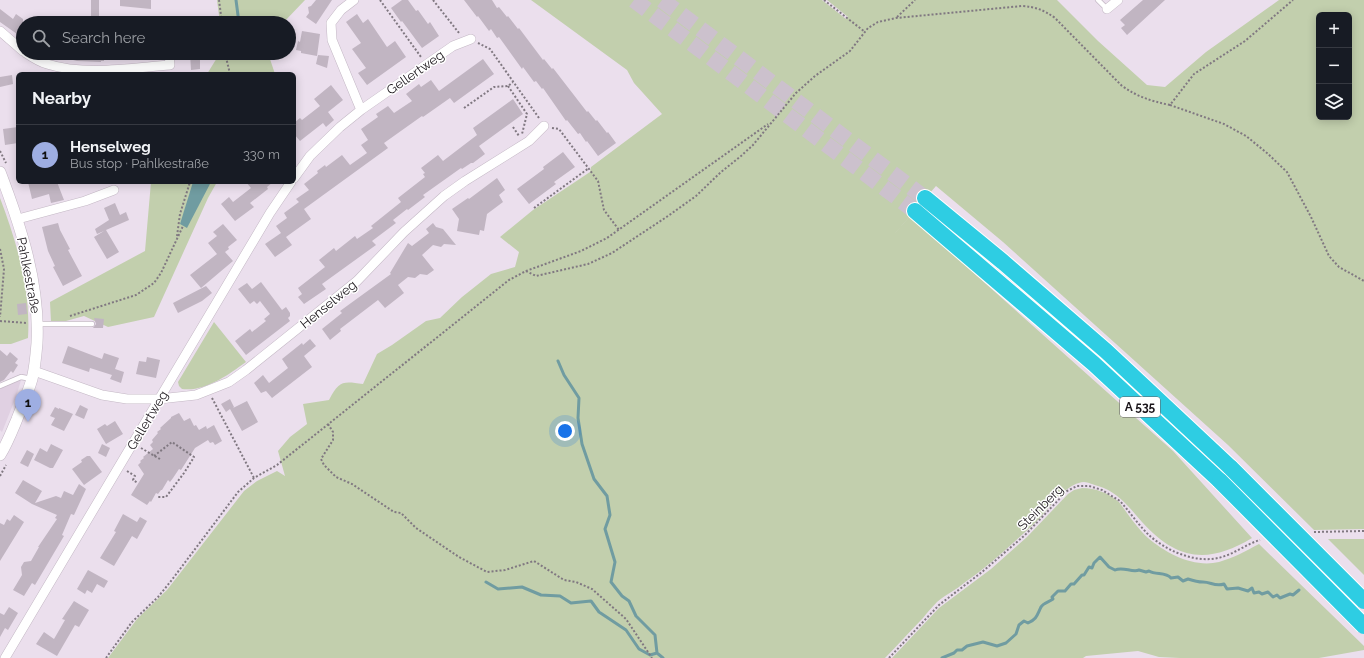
<!DOCTYPE html>
<meta charset="utf-8">
<style>
:root{--surface:#171b24;--page:#242831;--text:#f1f3f6;--muted:#9ea1a6;--line:#363941;--accent:#9eaee2}
body{margin:0;font-family:Raleway,sans-serif;background:var(--page);color:var(--text)}
.controls{position:absolute;right:12px;top:12px;display:grid;overflow:hidden;border-radius:6px;box-shadow:0 2px 10px #0003}
.controls button{width:36px;height:36px;display:grid;place-items:center;padding:0;border:0;border-bottom:1px solid var(--line);background:var(--surface);color:var(--text);font:20px sans-serif}
.you{position:absolute;left:565px;top:431px;width:14px;height:14px;margin:-10px;border:3px solid #fff;border-radius:50%;background:#1a73e8;box-shadow:0 0 0 6px #1a73e833}
.badge{display:grid;place-items:center;width:26px;height:26px;border-radius:50%;background:var(--accent);color:#111;font-size:13px;font-weight:700}
.pin{position:absolute;translate:-50% -33px;filter:drop-shadow(0 1px 2px #0008)}
.pin::after{content:'';position:absolute;top:21px;width:14px;height:12px;background:inherit;clip-path:polygon(0 0,100% 0,50% 100%)}
.list{margin:0;padding:0;list-style:none}
h2{display:flex;justify-content:space-between;align-items:center;height:52px;margin:0;padding:0 16px;font-size:17px}
h2 small{font-size:13px;font-weight:400;color:var(--muted)}
.list li{display:grid;grid-template-columns:26px 1fr auto;gap:12px;align-items:center;box-sizing:border-box;height:60px;padding:0 16px;border-top:1px solid var(--line)}
.list b{display:block;font-size:15px;white-space:nowrap}
.list p{margin:0;font-size:13px;white-space:nowrap;color:var(--muted)}
.list em{font-size:13px;font-style:normal;color:var(--muted)}
.icon{flex:none;width:22px;height:22px;fill:none;stroke:currentColor;stroke-width:2;stroke-linecap:round;stroke-linejoin:round}
.map{position:relative;flex:none;width:1364px;height:658px;overflow:hidden}
.search{position:absolute;background:var(--surface);box-shadow:0 2px 10px #0003;left:16px;top:16px;width:280px;height:44px;display:flex;align-items:center;gap:10px;box-sizing:border-box;padding:0 14px;border-radius:22px;color:var(--muted);font-size:15px}
.panel{position:absolute;background:var(--surface);box-shadow:0 2px 10px #0003;left:16px;top:72px;width:280px;height:112px;border-radius:6px}
.map>svg:first-child{display:block}
.industrial{fill:#e0d0e2}
.green{fill:#c2cfad;fill-rule:evenodd}
.water{fill:#709ca1}
.lines{fill:none;stroke-linecap:round;stroke-linejoin:round}
.stream{stroke:#709ca1;stroke-width:3}
.building{fill:#c1b5c2}
.motorway-tunnel{stroke:#ccc1cd;stroke-width:16;stroke-dasharray:16 8;stroke-linecap:butt}
.service-casing{stroke:#c4b8c5;stroke-width:6}
.minor-casing{stroke:#c4b8c5;stroke-width:10}
.tertiary-casing{stroke:#c4b8c5;stroke-width:12}
.motorway-casing{stroke:#fff;stroke-width:18}
.path{stroke:#807881;stroke-width:2;stroke-dasharray:2 2;stroke-linecap:butt}
.service{stroke:#fff;stroke-width:4.5}
.minor{stroke:#fff;stroke-width:9}
.tertiary{stroke:#fff;stroke-width:11}
.motorway{stroke:#2ecde3;stroke-width:16}
.motorway-bridge-casing{stroke:#fff;stroke-width:18;stroke-linecap:butt}
.motorway-bridge{stroke:#2ecde3;stroke-width:16}
.labels{text-anchor:middle;stroke-width:3;stroke-linejoin:round;paint-order:stroke}
.shield{fill:#fff;stroke:#5f5b5f;stroke-width:1}
.shield-label{font-size:12px;font-weight:bold;fill:#1a151a}
.street-label{font-size:13px;fill:#1a151a;stroke:#fff}
</style>
<div class="map">
<svg width="1364" height="658" viewBox="0 0 1364 658">
<rect width="100%" height="100%" fill="#ebdfed"/>
<!-- industrial -->
<path class="industrial" d="M21 380 16 397 2 432 0 430V389Z"/>
<!-- green -->
<path class="green" d="M217 0H305L283 23H220Z
M531 0H822L846 19 848 17 827 0H1057L1098 41 1147 85 1165 87 1206 52 1279 0H1364V529L1314 530 1228 445 1003 242 936 186 889 240 910 216 1173 451 1252 538C1209 564 1177 561 1142 522 1129 507 1118 492 1098 486 1094 485 1088 482 1084 482 1065 483 1048 510 1036 522 1013 543 990 565 964 583 956 590 945 595 937 602 932 607 927 613 923 618 910 631 898 645 885 658H108L137 619 167 590 244 491 257 481 277 471 285 476 278 451 290 437 307 424 303 404 329 400C339 381 342 381 363 384L377 354 392 345 426 321 440 318 462 297 491 274 515 267 519 252 500 237 533 210 590 172 591 167 662 114 634 83 627 70ZM1319 15H1349V117H1319Z
M220 53H268L275 74H207Z
M151 182H217L208 198 154 317 108 327 84 316 66 321 51 322 50 302 145 251Z
M0 198C17 243 31 290 28 338L11 344H0Z
M214 322 246 362C228 375 205 392 182 389L179 386 178 382Z
M1082 488C1096 488 1108 493 1119 502 1128 514 1137 528 1148 538 1167 554 1194 568 1219 562 1233 558 1246 551 1259 544L1364 646V650L1319 658H1180L1159 657 1138 651 1086 656 1083 658H892L939 608 991 569 1027 537 1068 494 1074 490Z
M1328 539H1364V575Z"/>
<!-- water -->
<path class="water" d="M193 182H211L187 228 180 224Z"/>
<g class="lines">
<!-- stream -->
<path class="stream" d="M236 0 239 23
M246 53 247 58
M558 361 564 375 579 398 578 418 582 444 594 479 607 496 610 515 605 529 615 562 611 582 622 596 629 601 636 616 655 635 657 653 663 658
M486 582 498 589 522 587 541 595 560 596 571 603 591 601 599 612 626 630 639 649 650 655 657 653
M942 658 954 653 957 650H962L967 646 983 642 997 646 1006 643 1016 634 1019 625 1024 621 1028 623C1037 619 1037 615 1041 607 1043 603 1049 602 1053 599L1052 597 1058 591H1065L1071 584H1074L1082 575H1084L1089 567 1092 568 1094 563 1100 557 1109 567 1115 570C1123 566 1132 573 1139 570L1146 572 1149 571C1156 575 1166 572 1171 578L1178 577 1183 581 1188 579C1194 581 1197 582 1203 582 1211 582 1215 587 1224 584L1227 589 1238 588 1248 591 1252 588 1254 593 1259 592 1262 594 1268 592 1273 597 1277 595 1280 598 1290 594 1293 595 1299 590"/>
</g>
<!-- building -->
<path class="building" d="M91 0H99V23H91Z
M120 0H151V9L120 6Z
M316 0H332L316 24 306 17 309 13 308 7 311 6Z
M402 0H408L416 11 418 10 428 24 430 22 439 36 422 48 402 21 401 22 391 8Z
M464 0H492L497 8 499 7 507 17 508 16 518 29 519 28 543 60 544 59 552 69 553 68 587 112 588 111 596 121 597 120 607 133 608 132 616 143 598 156 587 141 586 142 580 133 578 134 567 120 566 121 543 88 542 89 536 81 534 82 523 67 522 69 499 37 497 38 491 29 489 31 478 16 477 17Z
M1143 0H1165L1127 35 1121 28 1125 25 1120 20Z
M0 9 13 19 16 14 23 19V35L18 32 17 34 0 22Z
M357 14 363 23 368 19 387 47 395 41 406 57 367 85 358 73 366 68 352 49 361 43 346 22Z
M302 31 320 34 317 56 301 53V51L296 50 298 41 300 42Z
M57 53H104V61H101V62L77 61 57 56Z
M190 53H200V69L191 70Z
M318 55 329 56 327 68 316 64Z
M483 59 494 74 454 103 450 98 423 117 422 116 384 143 388 148 304 209 311 219 286 237 292 245 275 257 265 244 281 233 276 226 287 218 284 213 299 202 296 199 309 190 304 184 318 173 317 171 325 165 326 167 342 155 350 165 367 153 361 145 368 140 361 129 378 117 376 114 388 106 394 113 412 101 406 94 419 84 421 87 431 80 439 91Z
M12 75 13 84 0 87V77Z
M331 85 343 100 328 112 334 120 326 127 323 123 300 141 294 134V123L300 118 302 120 320 106 314 99Z
M513 99 523 114 479 146 485 154 473 163H471L462 169 461 168 423 195 425 197 408 210 407 209 393 220 396 223 372 241 376 245 322 284 326 289 304 304 298 297 302 294 298 288 325 267 319 260 334 248 336 251 355 236 357 239 373 228 371 226 401 202 398 198 425 177 423 174 425 173 421 168 438 155 443 161 477 135 473 128Z
M18 127V143L5 145 3 129Z
M563 152 575 167 554 182 556 184 529 204 517 189 544 169 543 167Z
M497 178 505 190 499 195 503 202 487 214 484 231 480 230 479 235 457 231 459 219 452 209 468 198 469 199Z
M28 182H57L64 200 51 203 49 194 32 199Z
M246 182H273L267 187 268 189 250 203 254 207 235 221 221 204 229 197 233 202 251 188Z
M115 203 120 215 126 212 129 220 106 230 119 252 107 259 94 237 104 231 97 234 95 229 109 220 104 208Z
M58 223 60 230 70 249 68 250 82 276 63 286 53 267 55 266 48 251 42 227Z
M433 223 436 227 443 229 456 245 444 244 441 247 433 245 422 255 434 270 427 275 420 274 415 278 408 277 398 285 404 293 385 308 378 300 340 329 341 331 330 340 322 329 342 313 340 311 391 274 390 273 408 243 412 246 429 233 426 229Z
M223 224 237 240 228 247 229 249 225 252 233 261 201 288 190 275 217 254 208 243 217 236 213 232Z
M261 282 282 310 286 307 290 313V316L288 318 290 321 246 355 235 341 250 329 252 332 266 321 264 319 270 314 260 301 257 304 254 301 250 304 238 289 247 283 252 289Z
M206 286 212 293 202 301 178 313 173 303Z
M26 303 27 314 18 315 17 304Z
M94 318 104 319 103 328H93L96 324Z
M310 339 316 346 304 356 312 367 272 398 266 391 261 393 254 383 263 375 269 383 288 368 282 359 302 343 303 345Z
M68 346 102 359 104 353 119 358 115 369 124 372 121 383 110 379 112 375 90 368 89 372 62 363Z
M0 350 7 356 10 352 18 359 15 363 18 365 13 373 11 371 4 380 0 382Z
M147 357 160 360 156 378 136 374 139 361 146 362Z
M230 399 234 407 233 408 247 401 258 422 242 431 230 409 226 412 221 404Z
M80 405 88 409 84 419 75 415Z
M55 407 59 409V408L73 414 64 431 51 425 55 418 50 416Z
M179 413 184 421 190 418 194 426 196 425 199 430 206 426 207 429 214 425 222 441 215 445 213 442 210 443 208 440 195 448 181 470 179 469 173 478 170 482 168 480 162 490H161L158 494 156 493 151 502 150 501 147 505 131 495 144 474 138 465 141 462 140 461 144 458 143 457 153 449 150 445 153 442 152 440 158 433 157 432 161 429 160 428 171 418V417Z
M115 421 123 434 106 444 97 429 105 424 107 426Z
M51 444 63 450 53 468H50L34 460 40 448 47 452Z
M102 444 110 448 106 457 98 453Z
M27 450 34 454 28 467 20 463Z
M87 456H90L102 472 84 485 72 469 82 462 81 460Z
M23 480 42 491 35 503 56 496 61 498 64 491 73 495 79 484 86 489 74 515 71 514 62 535 64 536 35 585 32 583 24 596 13 590 22 575 21 567 24 562 31 561 39 547H38L57 519 55 518 57 515 32 504 15 493Z
M123 514 137 522 140 517 147 521 137 539 132 536 114 566 100 558 116 532 114 531Z
M14 515 24 522 0 561V523L4 525 7 519 10 521Z
M88 570 108 581 104 588 97 584 92 593 87 590 85 594 77 589Z
M74 601 89 610 79 627 75 625 57 656 36 644 44 632 54 639 65 620 62 619Z
M9 607 18 613 8 630 5 628 0 637V613L4 615Z"/>
<g class="lines">
<!-- motorway-tunnel -->
<path class="motorway-tunnel" d="M634 0 915 211
M662 0 925 198"/>
<!-- service casing -->
<g class="service-casing">
<path id="service" d="M1098 0 1107 9
M38 324H92
M0 386 21 377 32 379"/>
</g>
<!-- minor casing -->
<g class="minor-casing">
<path id="minor" d="M354 0 341 10 331 23 332 40 361 110
M1107 9 1118 0
M0 31 23 51
M26 53C32 57 40 62 47 64 85 76 131 68 170 65L169 53
M294 178 310 156 340 127 361 110 453 46 471 39
M18 219 85 201 114 190
M34 371 102 395 127 399H159L196 395 229 382 246 370 357 281 404 232 444 196 465 181 529 141 544 126
M5 658 270 213 291 182"/>
</g>
<!-- tertiary casing -->
<g class="tertiary-casing">
<path id="tertiary" d="M0 172C21 227 40 284 37 343 36 355 35 368 32 379 28 393 22 406 17 419 12 431 7 444 0 455"/>
</g>
<!-- motorway casing -->
<g class="motorway-casing">
<path id="motorway" d="M925 198 1003 262 1106 351 1231 468
M915 211 1094 364 1220 481"/>
</g>
<!-- path -->
<path class="path" d="M219 0 222 23
M380 0 421 57
M433 0 459 33
M824 0 865 32
M897 17 915 0
M478 43 490 49 539 118
M225 53 230 74
M508 86 527 114 522 134
M1170 105 1224 124 1246 136 1267 153 1287 172 1311 217 1329 256 1339 267 1364 281
M464 108 494 87 508 86 513 82
M513 127 519 136
M552 128 559 129 598 181 604 210 619 230
M0 151 6 163
M534 208 589 168
M177 236 180 214 190 182
M0 249 4 269 0 317
M526 271 536 276 588 264 612 253 668 216 696 196 721 172 741 156 753 145 796 93 815 76 850 51 868 28 878 22 896 18 1022 6C1036 7 1044 10 1055 18L1122 86C1138 97 1151 101 1170 105L1194 74 1245 41 1293 0
M70 316 136 295 154 283 161 273 183 226
M0 321 27 323
M212 398 254 478
M328 424 333 432V440L321 459 324 465 336 477 352 484 394 512 401 513 416 528 459 557 487 572 505 570 534 561 564 580 576 582 592 589 626 619 652 658
M141 448 160 459
M154 456 172 442 194 457 184 473 166 497H157
M127 471 135 476 133 480 138 483
M0 476 6 465
M1314 532 1364 531
M106 658 132 622 158 597 171 581 238 492 254 478 277 465 509 280 526 271 581 251 607 238 768 124
M889 658 939 605 982 572 1025 535 1067 491 1077 486H1089L1102 490 1120 501C1130 512 1139 526 1150 536 1167 551 1195 563 1218 558 1233 555 1246 544 1260 540"/>
<!-- service -->
<use href="#service" class="service"/>
<!-- minor -->
<use href="#minor" class="minor"/>
<!-- tertiary -->
<use href="#tertiary" class="tertiary"/>
<!-- motorway -->
<use href="#motorway" class="motorway"/>
<!-- motorway-bridge casing -->
<g class="motorway-bridge-casing">
<path id="motorway-bridge" d="M1231 468 1364 601
M1220 481 1364 626"/>
</g>
<!-- motorway-bridge -->
<use href="#motorway-bridge" class="motorway-bridge"/>
</g>
<g class="labels">
<!-- shield labels -->
<rect class="shield" x="1120" y="397" width="40" height="20" rx="3"/>
<g class="shield-label">
<text x="1140" y="411">A 535</text>
</g>
<!-- street labels -->
<g class="street-label">
<text transform="translate(415 72) rotate(-35)" y="5">Gellertweg</text>
<text transform="translate(29 275) rotate(79)" y="5">Pahlkestraße</text>
<text transform="translate(328 304) rotate(-39)" y="5">Henselweg</text>
<text transform="translate(147 420) rotate(-59)" y="5">Gellertweg</text>
<text transform="translate(1040 507) rotate(-45)" y="5">Steinberg</text>
</g>
</g>
</svg>
<div class="controls">
<button>+</button>
<button>−</button>
<button><svg class="icon" aria-label="layers" viewBox="0 0 24 24"><path d="M12 4l9 5-9 5-9-5zM3 14l9 5 9-5"/></svg></button>
</div>
<div class="you"></div>
<div class="pin badge" style="left:28px;top:422px">1</div>
<div class="search"><svg class="icon" aria-label="search" viewBox="0 0 24 24"><circle cx="10" cy="10" r="6"/><path d="M15 15l6 6"/></svg>Search here</div>
<section class="panel">
<h2>Nearby<small></small></h2>
<ul class="list">
<li><span class="badge">1</span><div><b>Henselweg</b><p>Bus stop · Pahlkestraße</p></div><em>330 m</em></li>
</ul>
</section>
</div>
